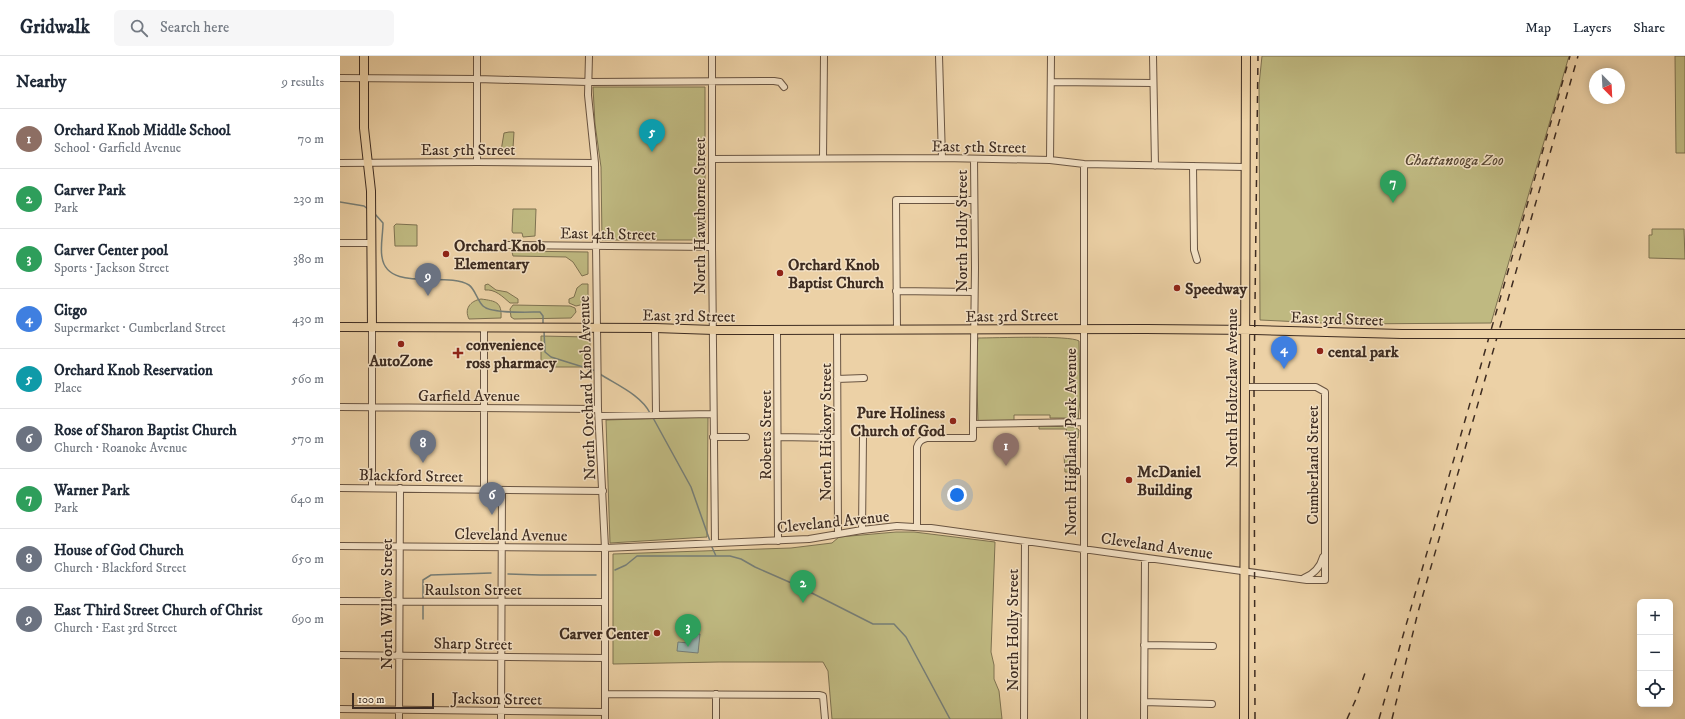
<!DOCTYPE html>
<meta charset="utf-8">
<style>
:root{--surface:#fff;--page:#f6f6f7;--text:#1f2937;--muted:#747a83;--line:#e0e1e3;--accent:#d93025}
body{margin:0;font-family:"IM FELL DW Pica",serif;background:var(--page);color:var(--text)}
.controls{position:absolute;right:12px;bottom:12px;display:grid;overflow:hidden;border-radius:6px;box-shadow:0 2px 10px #0003}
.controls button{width:36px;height:36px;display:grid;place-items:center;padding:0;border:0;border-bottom:1px solid var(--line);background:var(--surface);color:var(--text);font:20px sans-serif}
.compass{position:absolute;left:1249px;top:12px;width:36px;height:36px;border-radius:50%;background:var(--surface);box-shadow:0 2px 10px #0003;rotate:156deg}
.scale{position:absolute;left:12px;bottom:10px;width:82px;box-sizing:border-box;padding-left:4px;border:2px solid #3e2c21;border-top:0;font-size:11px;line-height:14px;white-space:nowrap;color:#3e2c21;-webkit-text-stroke:3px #f3e1c5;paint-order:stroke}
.you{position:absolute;left:617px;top:439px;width:14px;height:14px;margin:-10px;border:3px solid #fff;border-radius:50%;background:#1a73e8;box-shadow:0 0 0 6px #1a73e833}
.badge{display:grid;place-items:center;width:26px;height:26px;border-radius:50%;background:var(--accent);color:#fff;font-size:13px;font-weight:700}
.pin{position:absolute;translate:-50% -33px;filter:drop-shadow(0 1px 2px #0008)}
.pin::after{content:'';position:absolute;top:21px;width:14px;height:12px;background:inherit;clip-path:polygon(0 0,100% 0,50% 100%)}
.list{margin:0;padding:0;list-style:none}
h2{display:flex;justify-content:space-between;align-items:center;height:52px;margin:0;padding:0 16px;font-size:17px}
h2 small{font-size:13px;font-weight:400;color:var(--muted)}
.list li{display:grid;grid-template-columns:26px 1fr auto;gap:12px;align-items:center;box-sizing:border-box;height:60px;padding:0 16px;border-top:1px solid var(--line)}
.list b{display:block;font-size:15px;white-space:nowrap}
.list p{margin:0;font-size:13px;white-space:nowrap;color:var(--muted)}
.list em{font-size:13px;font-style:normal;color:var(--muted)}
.icon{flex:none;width:22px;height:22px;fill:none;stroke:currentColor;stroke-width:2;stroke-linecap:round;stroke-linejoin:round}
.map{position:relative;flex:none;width:1345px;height:663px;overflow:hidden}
header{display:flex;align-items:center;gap:24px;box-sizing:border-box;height:56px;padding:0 20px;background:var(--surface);border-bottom:1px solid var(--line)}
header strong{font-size:19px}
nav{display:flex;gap:22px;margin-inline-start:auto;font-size:14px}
.search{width:280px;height:36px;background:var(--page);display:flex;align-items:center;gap:10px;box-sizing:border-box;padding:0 14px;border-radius:6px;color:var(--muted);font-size:15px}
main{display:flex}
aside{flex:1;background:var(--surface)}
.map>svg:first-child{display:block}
.green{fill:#bfb981;stroke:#7e7251}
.water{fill:#9bb5b0;stroke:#767e77}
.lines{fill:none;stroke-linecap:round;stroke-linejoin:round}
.stream{stroke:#767e77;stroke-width:1.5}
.minor-casing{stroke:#6a5542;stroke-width:8}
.major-casing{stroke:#3e2c21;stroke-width:10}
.minor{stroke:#f3e1c5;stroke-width:6}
.major{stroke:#ecd1a6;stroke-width:8}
.rail{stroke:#3e2c21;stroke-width:1.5;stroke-dasharray:7 7;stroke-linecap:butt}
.major-bridge-casing{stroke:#3e2c21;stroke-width:10;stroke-linecap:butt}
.major-bridge{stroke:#ecd1a6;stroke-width:8}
.poi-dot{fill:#8f2418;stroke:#f3e1c5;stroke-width:1.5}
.labels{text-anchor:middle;stroke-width:3;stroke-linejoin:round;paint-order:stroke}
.street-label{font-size:16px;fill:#3e2c21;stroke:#f3e1c5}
.park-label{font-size:16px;font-style:italic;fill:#584834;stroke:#f3e1c5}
.poi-label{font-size:16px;font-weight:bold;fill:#3e2c21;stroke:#f3e1c5;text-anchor:start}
</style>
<header>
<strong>Gridwalk</strong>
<div class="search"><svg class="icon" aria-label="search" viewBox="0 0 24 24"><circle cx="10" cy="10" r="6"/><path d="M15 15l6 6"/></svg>Search here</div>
<nav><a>Map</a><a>Layers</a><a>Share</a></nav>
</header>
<main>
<aside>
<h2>Nearby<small>9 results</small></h2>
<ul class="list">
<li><span class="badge" style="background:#8d6e63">1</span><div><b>Orchard Knob Middle School</b><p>School · Garfield Avenue</p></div><em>70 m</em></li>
<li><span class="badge" style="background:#2e9e5b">2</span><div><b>Carver Park</b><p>Park</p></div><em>230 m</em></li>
<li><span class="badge" style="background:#2e9e5b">3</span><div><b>Carver Center pool</b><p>Sports · Jackson Street</p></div><em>380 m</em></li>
<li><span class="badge" style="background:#3f7fe0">4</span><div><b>Citgo</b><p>Supermarket · Cumberland Street</p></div><em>430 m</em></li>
<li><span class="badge" style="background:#0f9aa8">5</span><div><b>Orchard Knob Reservation</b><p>Place</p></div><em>560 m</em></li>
<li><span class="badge" style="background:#6b7280">6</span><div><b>Rose of Sharon Baptist Church</b><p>Church · Roanoke Avenue</p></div><em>570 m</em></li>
<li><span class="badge" style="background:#2e9e5b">7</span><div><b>Warner Park</b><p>Park</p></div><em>640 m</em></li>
<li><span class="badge" style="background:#6b7280">8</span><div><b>House of God Church</b><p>Church · Blackford Street</p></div><em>650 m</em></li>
<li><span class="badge" style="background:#6b7280">9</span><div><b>East Third Street Church of Christ</b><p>Church · East 3rd Street</p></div><em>690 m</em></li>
</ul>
</aside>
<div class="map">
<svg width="1345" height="663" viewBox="0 0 1345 663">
<rect width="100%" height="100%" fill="#ecd1a6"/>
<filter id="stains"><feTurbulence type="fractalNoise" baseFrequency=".005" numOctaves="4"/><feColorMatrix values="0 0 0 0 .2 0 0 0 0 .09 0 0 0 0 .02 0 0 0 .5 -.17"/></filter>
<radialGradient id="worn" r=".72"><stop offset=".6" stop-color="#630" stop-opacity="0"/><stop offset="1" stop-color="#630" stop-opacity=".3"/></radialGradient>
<!-- green -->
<path class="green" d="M922 0H1229L1151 267 1003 268 920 264 919 29Z
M1335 0H1345V97H1336Z
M253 31H365V184H262L261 111 255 68Z
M169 76H174L173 92H171V95H161L164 77Z
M173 153H196L195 180 183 181 182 177H173L172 175Z
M56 168 77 169V190H55L54 170Z
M1312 173H1344L1345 203 1309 202V179H1312Z
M174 195 248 196V218L242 220 233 206 226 201 173 200 172 196Z
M148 228 156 234 167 236 178 243V247H170C162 240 155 233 145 234V229Z
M242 228H248V247L236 250 229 247V243L234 241 237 232Z
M141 243C156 245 162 246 161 262L129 263C124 253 130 245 141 243Z
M173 249 230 250 235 252 236 256 231 262 174 263 171 261 170 253Z
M201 280 247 281 250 285V311H201Z
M638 282C655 282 730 279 739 285L740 344 738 365 726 362H710V359H674V365H638L636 299Z
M368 361 367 481 270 487 266 364Z
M699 370 735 371 739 374 738 382 728 383 729 378 726 373H699Z
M729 385H737L736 416H725L724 399H730Z
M556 476H574L655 486 651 596 654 609V623L659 635 662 663H492L488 615 483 606H379L273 608V498L451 492 492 487 499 481Z"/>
<!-- water -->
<path class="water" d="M348 578H360L358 597 337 595 338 586 348 587Z"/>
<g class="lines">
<!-- stream -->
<path class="stream" d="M0 146 24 150 29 154
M35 158 43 167C43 178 40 191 42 201 47 237 107 215 129 229 135 233 137 244 143 250 151 258 187 256 200 256L203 260V269
M204 275 205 296 211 301 256 315
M260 318C277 329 301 339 310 357
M312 360 351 431 370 485
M371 489 376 500
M275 514 286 509 297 500H390L401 503 415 511 456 529 533 568H554L566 581 610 663
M168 518 200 519H256
M83 543V524L91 519 151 517
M83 563V547"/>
<!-- minor casing -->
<g class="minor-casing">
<path id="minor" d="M249 0 248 39 255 107 258 353 265 492V663
M372 0V191L375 487
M599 0 602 102
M813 0 815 110
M0 22 137 23 248 26 434 25 440 26 444 31
M711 26 813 27
M483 102 484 0
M372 103 602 102 710 104 744 108 905 111
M710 104 711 0
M137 106V0
M0 107 137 106 255 107
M853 110 854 194 857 204
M0 187H31
M165 189 372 191
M556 235 634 236
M315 272 316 358
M437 274 438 485
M557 274 556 144H634
M497 275 498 478
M497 323 524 322
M0 351 258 353
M259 360 373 358
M633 368 635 212 634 103
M373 381H406
M438 381 497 382
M0 432 263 435
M32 432V272
M144 433V272
M577 471V391C579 385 581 384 587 382H633V368L743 366
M522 474 523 381
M0 490 265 492 469 483 522 474 557 470 591 472 967 524H985V336L976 331H905
M964 522C974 518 980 512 983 501
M0 545 265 546
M804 589 873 590
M0 599 265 602
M265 638 479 639 483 640 485 663
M804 646 872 648
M0 653 265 656
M59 663 60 432
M161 663 162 434
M376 663V638
M684 663 685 485
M744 663V108
M804 663 805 502"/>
</g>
<!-- major casing -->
<g class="major-casing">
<path id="major" d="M24 0V72L31 135 32 272
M0 271 315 272 374 274 806 273 915 274 1062 278
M1287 278H1345
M904 663 906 0"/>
</g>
<!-- minor -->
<use href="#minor" class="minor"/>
<!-- major -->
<use href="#major" class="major"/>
<!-- rail -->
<path class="rail" d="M915 663 914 331 918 0
M1007 663 1016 643 1025 617
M1039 663 1230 0
M1052 663 1078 556 1238 0"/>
<!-- major-bridge casing -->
<g class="major-bridge-casing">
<path id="major-bridge" d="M1062 278H1287"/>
</g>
<!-- major-bridge -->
<use href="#major-bridge" class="major-bridge"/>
</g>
<!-- markers -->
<g class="poi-dot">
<circle cx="106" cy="198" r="4"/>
<circle cx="440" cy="217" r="4"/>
<circle cx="837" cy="232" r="4"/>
<circle cx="61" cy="288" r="4"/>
<circle cx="980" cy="295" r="4"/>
<path d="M116 291h4v4h4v4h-4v4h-4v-4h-4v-4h4z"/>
<circle cx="613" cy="365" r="4"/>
<circle cx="789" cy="424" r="4"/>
<circle cx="317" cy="577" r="4"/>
</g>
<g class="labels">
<!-- street labels -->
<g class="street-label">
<text transform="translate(639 90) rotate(1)" y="6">East 5th Street</text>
<text x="128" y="99">East 5th Street</text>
<text transform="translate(359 160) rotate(-90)" y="6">North Hawthorne Street</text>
<text transform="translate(621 175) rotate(-90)" y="6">North Holly Street</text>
<text transform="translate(268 177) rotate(1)" y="6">East 4th Street</text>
<text transform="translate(349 259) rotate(1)" y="6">East 3rd Street</text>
<text transform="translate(672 259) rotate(-1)" y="6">East 3rd Street</text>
<text transform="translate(997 262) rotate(2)" y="6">East 3rd Street</text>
<text transform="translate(246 332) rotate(-92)" y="6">North Orchard Knob Avenue</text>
<text transform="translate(891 332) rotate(-90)" y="6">North Holtzclaw Avenue</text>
<text x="129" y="345">Garfield Avenue</text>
<text transform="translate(485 376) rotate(-90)" y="6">North Hickory Street</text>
<text transform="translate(425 379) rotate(-90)" y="6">Roberts Street</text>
<text transform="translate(730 386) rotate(-90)" y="6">North Highland Park Avenue</text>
<text transform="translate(972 409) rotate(-90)" y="6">Cumberland Street</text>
<text transform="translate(71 419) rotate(1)" y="6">Blackford Street</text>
<text transform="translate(493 465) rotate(-6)" y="6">Cleveland Avenue</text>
<text transform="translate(171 478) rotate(1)" y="6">Cleveland Avenue</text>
<text transform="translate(817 489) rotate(8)" y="6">Cleveland Avenue</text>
<text x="133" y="539">Raulston Street</text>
<text transform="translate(46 548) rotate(-90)" y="6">North Willow Street</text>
<text transform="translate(672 574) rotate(-90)" y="6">North Holly Street</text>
<text transform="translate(133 587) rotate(1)" y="6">Sharp Street</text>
<text transform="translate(157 642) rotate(1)" y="6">Jackson Street</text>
</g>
<!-- park labels -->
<g class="park-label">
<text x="1114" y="109">Chattanooga Zoo</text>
</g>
<!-- poi labels -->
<g class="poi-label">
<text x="114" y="195">Orchard Knob<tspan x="114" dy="18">Elementary</tspan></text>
<text x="448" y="214">Orchard Knob<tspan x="448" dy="18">Baptist Church</tspan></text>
<text x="845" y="238">Speedway</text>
<text x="126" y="294">convenience<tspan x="126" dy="18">ross pharmacy</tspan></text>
<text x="988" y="301">cental park</text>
<text x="61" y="310" text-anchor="middle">AutoZone</text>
<text x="605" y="362" text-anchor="end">Pure Holiness<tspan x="605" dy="18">Church of God</tspan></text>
<text x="797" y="421">McDaniel<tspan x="797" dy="18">Building</tspan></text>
<text x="309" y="583" text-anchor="end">Carver Center</text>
</g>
</g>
<rect width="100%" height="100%" filter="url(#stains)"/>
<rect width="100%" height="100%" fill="url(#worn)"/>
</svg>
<div class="controls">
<button>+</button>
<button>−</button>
<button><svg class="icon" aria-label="locate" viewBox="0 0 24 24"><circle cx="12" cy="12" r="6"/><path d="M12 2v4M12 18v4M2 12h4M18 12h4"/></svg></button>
</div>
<svg class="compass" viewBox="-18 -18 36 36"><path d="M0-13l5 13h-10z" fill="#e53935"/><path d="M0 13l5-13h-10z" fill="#747a83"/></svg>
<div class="scale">100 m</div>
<div class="you"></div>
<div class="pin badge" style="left:666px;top:410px;background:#8d6e63">1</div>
<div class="pin badge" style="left:463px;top:547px;background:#2e9e5b">2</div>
<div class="pin badge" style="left:348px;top:591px;background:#2e9e5b">3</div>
<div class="pin badge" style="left:944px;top:313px;background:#3f7fe0">4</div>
<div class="pin badge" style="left:312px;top:96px;background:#0f9aa8">5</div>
<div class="pin badge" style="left:152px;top:459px;background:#6b7280">6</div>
<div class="pin badge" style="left:1053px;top:147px;background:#2e9e5b">7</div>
<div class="pin badge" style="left:83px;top:407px;background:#6b7280">8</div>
<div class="pin badge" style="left:88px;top:240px;background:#6b7280">9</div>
</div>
</main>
